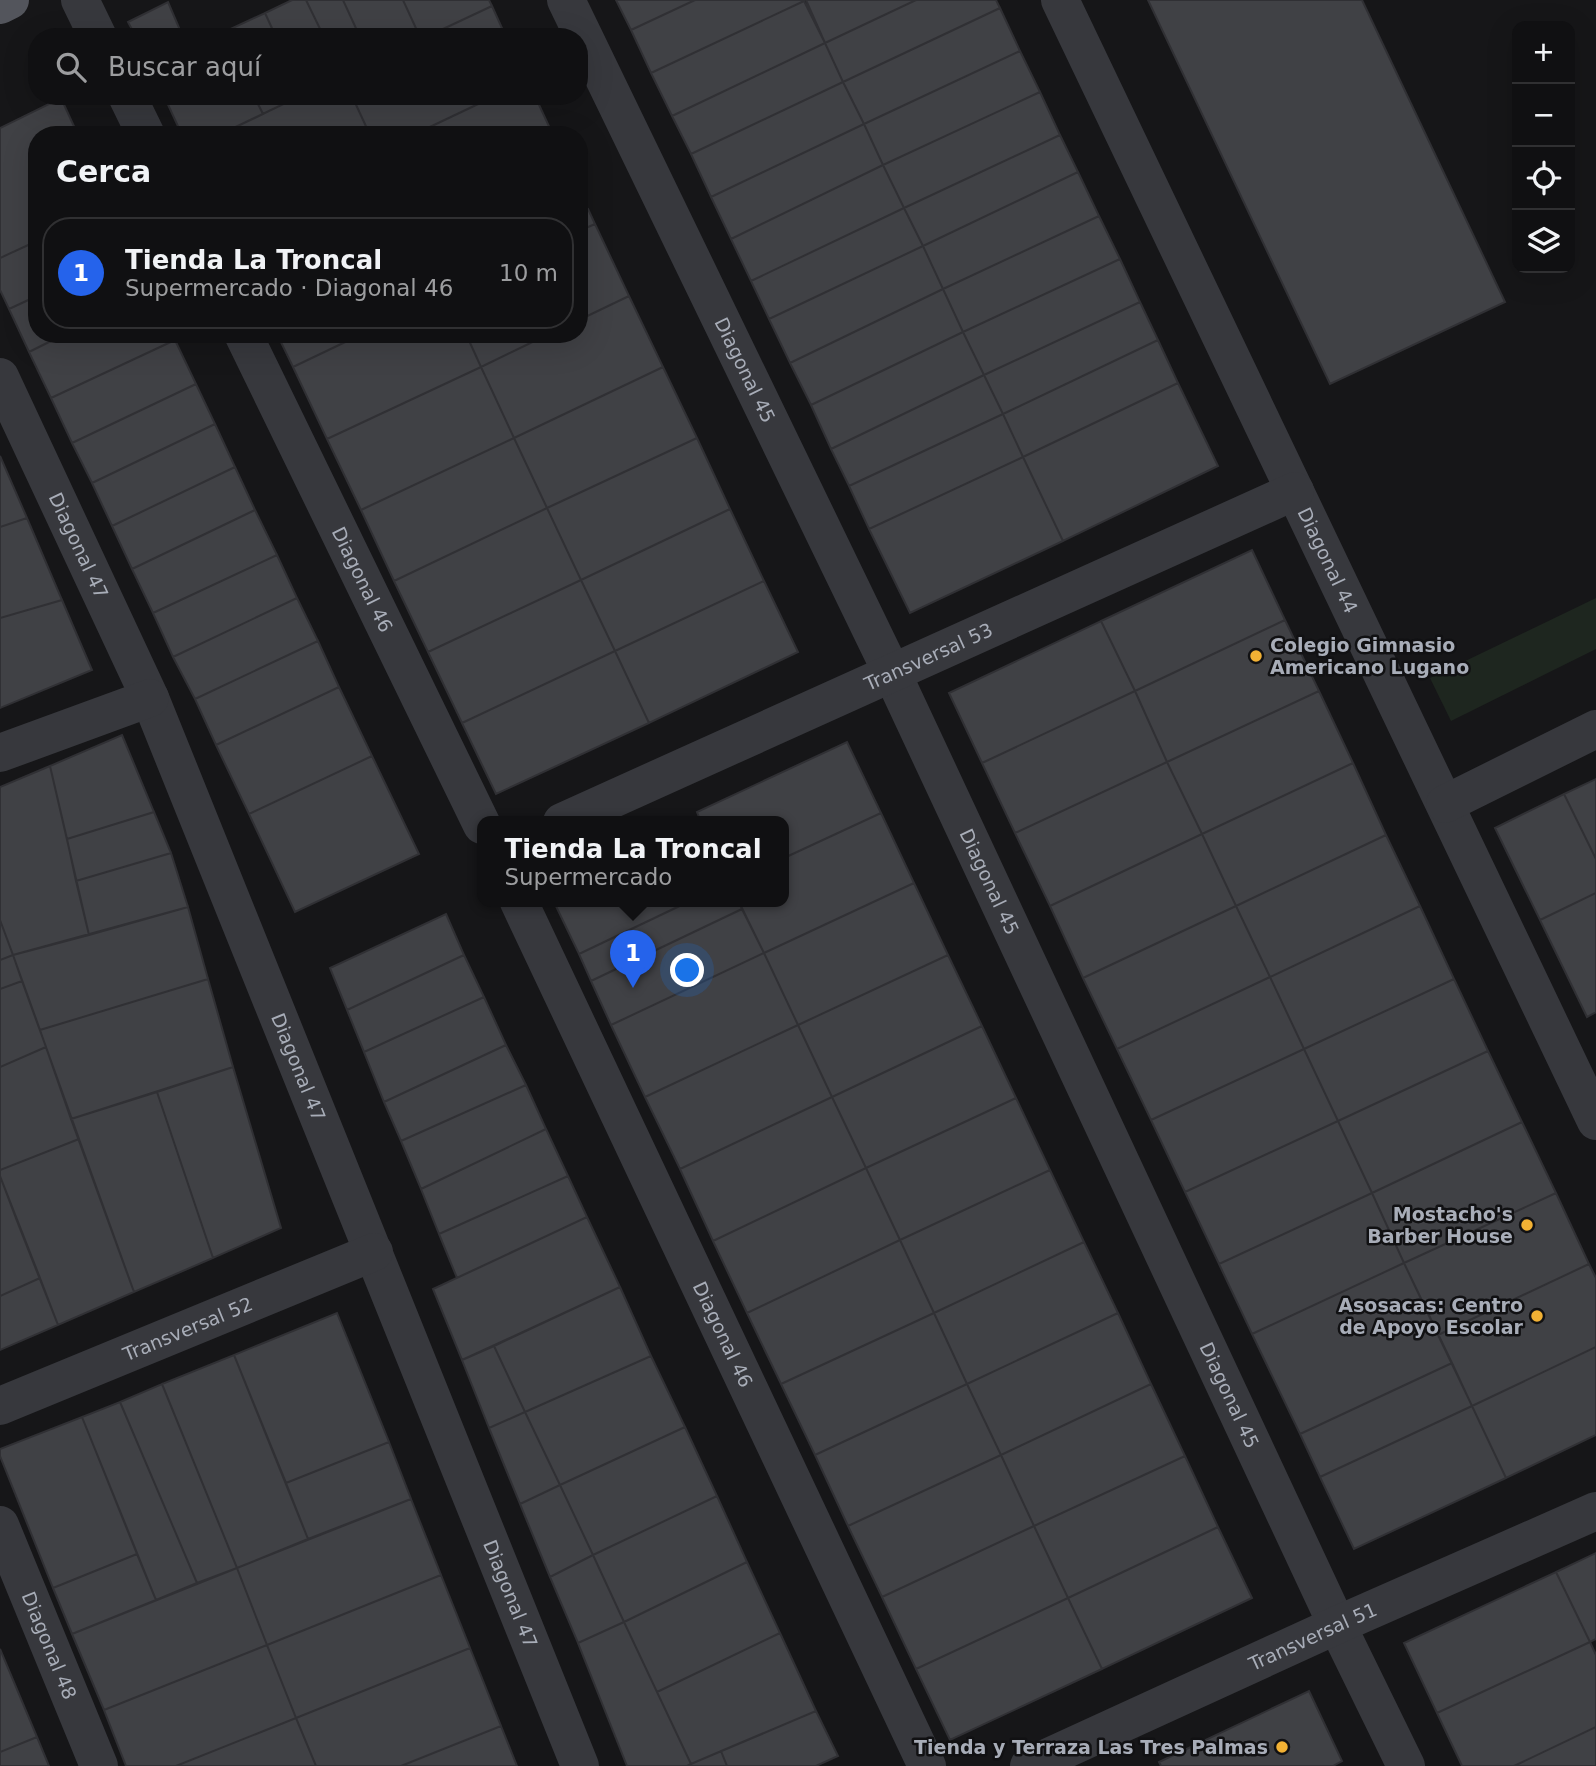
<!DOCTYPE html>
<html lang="es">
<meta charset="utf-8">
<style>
:root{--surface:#101012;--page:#1e1e20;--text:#f1f3f6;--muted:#9c9d9f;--line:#303032;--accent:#2563eb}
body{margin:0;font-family:"DejaVu Sans",sans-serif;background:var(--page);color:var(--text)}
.controls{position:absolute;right:21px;top:21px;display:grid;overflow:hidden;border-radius:14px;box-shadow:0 7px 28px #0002}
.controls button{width:63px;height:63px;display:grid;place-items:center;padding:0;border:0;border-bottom:2px solid var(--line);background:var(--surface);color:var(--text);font:35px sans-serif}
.you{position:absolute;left:688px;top:971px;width:24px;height:24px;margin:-18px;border:5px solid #fff;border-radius:50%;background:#1a73e8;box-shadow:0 0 0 10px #1a73e833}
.badge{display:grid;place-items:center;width:46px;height:46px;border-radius:50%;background:var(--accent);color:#fff;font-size:23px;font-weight:700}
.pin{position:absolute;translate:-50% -58px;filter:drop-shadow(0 2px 4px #0008)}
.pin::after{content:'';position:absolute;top:37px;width:24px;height:21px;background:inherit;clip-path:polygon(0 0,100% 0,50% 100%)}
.popup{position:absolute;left:477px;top:816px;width:312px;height:91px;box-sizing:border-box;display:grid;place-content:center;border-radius:14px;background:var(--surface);filter:drop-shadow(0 2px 5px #0005);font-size:23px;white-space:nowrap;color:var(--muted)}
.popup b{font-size:26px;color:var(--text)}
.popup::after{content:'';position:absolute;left:50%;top:100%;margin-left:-14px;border:14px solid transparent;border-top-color:var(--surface)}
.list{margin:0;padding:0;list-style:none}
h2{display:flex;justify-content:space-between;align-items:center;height:91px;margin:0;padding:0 28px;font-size:30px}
h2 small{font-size:23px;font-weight:400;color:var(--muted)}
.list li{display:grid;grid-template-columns:46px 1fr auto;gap:21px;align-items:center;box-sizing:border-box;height:112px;margin:0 14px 14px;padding:0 14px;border:2px solid var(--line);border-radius:28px}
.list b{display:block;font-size:26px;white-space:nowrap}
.list p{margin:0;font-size:23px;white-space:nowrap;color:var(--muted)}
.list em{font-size:23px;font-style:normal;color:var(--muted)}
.icon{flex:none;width:38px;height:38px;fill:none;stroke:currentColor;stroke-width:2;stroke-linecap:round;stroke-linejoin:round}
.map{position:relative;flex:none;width:1596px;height:1766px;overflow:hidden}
.search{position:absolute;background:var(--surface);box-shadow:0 7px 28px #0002;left:28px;top:28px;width:560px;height:77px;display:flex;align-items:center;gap:18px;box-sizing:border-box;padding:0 24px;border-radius:28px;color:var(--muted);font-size:26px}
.panel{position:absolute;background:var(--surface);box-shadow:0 7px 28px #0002;left:28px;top:126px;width:560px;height:217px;border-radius:28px}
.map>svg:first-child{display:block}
.green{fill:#1e261f}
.building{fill:#404145;stroke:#303034;stroke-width:2}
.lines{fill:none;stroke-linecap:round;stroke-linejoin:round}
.minor{stroke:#37383d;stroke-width:38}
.major{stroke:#53555c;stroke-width:38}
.poi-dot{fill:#f2b134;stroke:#111113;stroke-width:2.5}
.labels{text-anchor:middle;stroke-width:5;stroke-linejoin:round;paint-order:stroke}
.street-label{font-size:19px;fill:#a8adb8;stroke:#111113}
.poi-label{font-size:19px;font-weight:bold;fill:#a8adb8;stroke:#111113;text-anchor:end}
</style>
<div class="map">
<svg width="1596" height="1766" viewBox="0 0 1596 1766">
<rect width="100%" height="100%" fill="#161618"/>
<!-- green -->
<path class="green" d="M1596 598V649L1451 721 1430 678Z"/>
<!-- building -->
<path class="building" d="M292 0H306L324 37H276L265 13Z
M306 0H343L360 37H324Z
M343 0H403L420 37H360Z
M403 0H489L492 6 426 37H420Z
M616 0H695L631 30Z
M695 0H804V1L651 73 631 30Z
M806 0H916L825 43Z
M916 0H996L1000 8 843 82 825 43Z
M1148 0H1362L1505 302 1330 384Z
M804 1 825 43 672 116 651 73Z
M168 2 183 37H136L128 22Z
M492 6 506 37H426Z
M1000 8 1020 51 864 124 843 82Z
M265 13 276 37H226L224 32Z
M825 43 843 82 691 154 672 116Z
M1020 51 1040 92 883 165 864 124Z
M843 82 864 124 711 197 691 154Z
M1040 92 1060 135 904 208 883 165Z
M164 96H254L263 114 219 135H182Z
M254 96H300L263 114Z
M300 96H352L370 135H219Z
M352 96H495L413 135H370Z
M495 96H535L553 135H413Z
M61 98 78 135H37V241L0 258V128Z
M864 124 883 165 731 239 711 197Z
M1060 135 1078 172 923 246 904 208Z
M883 165 904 208 751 281 731 239Z
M1078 172 1099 216 943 289 923 246Z
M904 208 923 246 769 319 751 281Z
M588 209 595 224 579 231V213Z
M1099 216 1120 259 963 332 943 289Z
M595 224 629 296 579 320V231Z
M37 241V296L9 309 0 290V258Z
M923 246 943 289 790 363 769 319Z
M1120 259 1140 302 984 375 963 332Z
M943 289 963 332 811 405 790 363Z
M37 296V334H65L29 352 9 309Z
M629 296 663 367 514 438 481 367 549 334H579V320Z
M1140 302 1158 340 1003 414 984 375Z
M963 332 984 375 831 449 811 405Z
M65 334H172L175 340 51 398 29 352Z
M277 334H362L293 367Z
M362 334H466L481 367 327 439 293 367Z
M466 334H549L481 367Z
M175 340 196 384 72 443 51 398Z
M1158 340 1178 383 1023 457 1003 414Z
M481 367 514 438 361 510 327 439Z
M663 367 697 438 547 508 514 438Z
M984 375 1003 414 849 486 831 449Z
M1178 383 1218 466 1063 541 1023 457Z
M196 384 215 424 92 483 72 443Z
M1003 414 1023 457 869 529 849 486Z
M215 424 235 467 112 526 92 483Z
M514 438 547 508 394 581 361 510Z
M697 438 730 509 581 580 547 508Z
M0 456 27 518 0 527Z
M1023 457 1063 541 910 613 869 529Z
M235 467 255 510 132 569 112 526Z
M547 508 581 580 428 652 394 581Z
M730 509 764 581 615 651 581 580Z
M255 510 277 555 153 613 132 569Z
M27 518 62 600 0 618V527Z
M1252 550 1285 620 1135 691 1101 621Z
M277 555 297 598 173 657 153 613Z
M581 580 615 651 462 723 428 652Z
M764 581 798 652 649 723 615 651Z
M297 598 318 641 195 699 173 657Z
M62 600 92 670 0 708V618Z
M1285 620 1319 691 1167 762 1135 691Z
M1101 621 1135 691 982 763 949 693Z
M318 641 339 687 216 745 195 699Z
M615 651 649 723 496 794 462 723Z
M339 687 372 756 249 814 216 745Z
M1135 691 1167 762 1015 833 982 763Z
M1319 691 1353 763 1202 834 1167 762Z
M122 735 154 812 67 839 50 766Z
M847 742 881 813 784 858V822H701L697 812Z
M372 756 419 854 295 912 249 814Z
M1167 762 1202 834 1050 906 1015 833Z
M1353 763 1386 835 1236 906 1202 834Z
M50 766 89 935 13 955 0 920V787Z
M1596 779V859L1564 794Z
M1564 794 1596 859V893L1540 920 1495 828Z
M154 812 171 853 76 881 67 839Z
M881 813 914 883 764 953 739 902H784V858Z
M1202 834 1236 906 1083 978 1050 906Z
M1386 835 1420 906 1270 977 1236 906Z
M171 853 188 907 89 935 76 881Z
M914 883 948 955 798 1025 764 953Z
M1596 893V1012L1587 1017 1540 920Z
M554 902H688L579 954Z
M688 902H739L742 909 591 981 579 954Z
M1236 906 1270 977 1117 1049 1083 978Z
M1420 906 1454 979 1304 1049 1270 977Z
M188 907 208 979 40 1030 13 955Z
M742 909 764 953 611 1025 591 981Z
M446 914 464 955 347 1010 330 968Z
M0 920 13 955 0 960Z
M764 953 798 1025 645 1097 611 1025Z
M13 955 22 981 0 989V960Z
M464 955 484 997 364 1052 347 1010Z
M948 955 982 1026 832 1097 798 1025Z
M1270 977 1304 1049 1151 1120 1117 1049Z
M208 979 233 1067 71 1119 40 1030Z
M1454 979 1488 1051 1338 1121 1304 1049Z
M22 981 46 1047 0 1067V989Z
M484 997 506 1045 384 1102 364 1052Z
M798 1025 832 1097 680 1169 645 1097Z
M982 1026 1016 1098 866 1168 832 1097Z
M506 1045 526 1085 401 1141 384 1102Z
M46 1047 79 1139 0 1170V1067Z
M1304 1049 1338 1121 1185 1192 1151 1120Z
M1488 1051 1522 1122 1372 1193 1338 1121Z
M233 1067 281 1228 213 1258 157 1092Z
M526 1085 546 1129 421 1189 401 1141Z
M157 1092 213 1258 134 1292 71 1119Z
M832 1097 866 1168 713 1241 680 1169Z
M1016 1098 1050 1170 900 1240 866 1168Z
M1338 1121 1372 1193 1219 1264 1185 1192Z
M1522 1122 1556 1193 1404 1263 1372 1193Z
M546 1129 568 1176 439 1234 421 1189Z
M79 1139 134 1292 58 1325 17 1221 0 1176V1170Z
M866 1168 900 1240 747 1313 713 1241Z
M1050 1170 1084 1242 934 1313 900 1240Z
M0 1176 40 1278 0 1296Z
M568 1176 587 1217 457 1278 439 1234Z
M1372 1193 1404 1263 1252 1334 1219 1264Z
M1556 1193 1589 1264 1438 1335 1404 1263Z
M587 1217 620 1287 462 1360 433 1289Z
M900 1240 934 1313 781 1384 747 1313Z
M1084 1242 1118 1313 967 1384 934 1313Z
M1404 1263 1452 1363 1300 1434 1252 1334Z
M1589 1264 1596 1278V1347L1472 1406 1438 1335Z
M40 1278 58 1325 0 1350V1296Z
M620 1287 651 1356 525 1412 494 1346Z
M337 1313 389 1442 286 1483 234 1355Z
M934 1313 967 1384 815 1455 781 1384Z
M1118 1313 1151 1384 1001 1455 967 1384Z
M494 1346 525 1412 489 1428 462 1360Z
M1596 1347V1435L1506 1478 1472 1406Z
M234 1355 308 1539 237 1568 162 1384Z
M651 1356 685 1427 560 1485 525 1412Z
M1452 1363 1472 1406 1320 1477 1300 1434Z
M162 1384 237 1568 197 1583 120 1402Z
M967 1384 1001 1455 848 1526 815 1455Z
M1151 1384 1185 1456 1034 1526 1001 1455Z
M120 1402 197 1583 156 1600 82 1417Z
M1472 1406 1506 1478 1354 1549 1320 1477Z
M525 1412 560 1485 520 1504 489 1428Z
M82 1417 137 1554 53 1588 0 1456V1449Z
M685 1427 717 1496 593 1555 560 1485Z
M389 1442 411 1499 308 1539 286 1483Z
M1001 1455 1034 1526 882 1597 848 1526Z
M1185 1456 1218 1527 1068 1598 1034 1526Z
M560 1485 593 1555 550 1577 520 1504Z
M717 1496 747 1562 624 1622 593 1555Z
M411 1499 441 1575 267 1645 237 1568Z
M1034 1526 1068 1598 916 1669 882 1597Z
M1218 1527 1252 1598 1102 1669 1068 1598Z
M1596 1553V1639L1590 1642 1556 1572Z
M137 1554 156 1600 72 1634 53 1588Z
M593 1555 624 1622 578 1643 550 1577Z
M747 1562 780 1633 657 1692 624 1622Z
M237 1568 267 1645 104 1710 72 1634Z
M1556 1572 1590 1642 1437 1713 1404 1643Z
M441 1575 470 1648 296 1718 267 1645Z
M1068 1598 1102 1669 950 1740 916 1669Z
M624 1622 657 1692 691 1764 687 1766H627L578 1643Z
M780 1633 816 1711 691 1764 657 1692Z
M1590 1642 1596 1655V1727L1514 1766H1462L1437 1713Z
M267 1645 296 1718 176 1766H126L104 1710Z
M470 1648 501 1726 401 1766H316L296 1718Z
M0 1649 37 1737 0 1752Z
M1309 1691 1342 1761 1333 1766H1161L1159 1762Z
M816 1711 838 1756 816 1766H727L721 1751Z
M296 1718 316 1766H176Z
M501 1726 517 1766H401Z
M1596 1727V1766H1514Z
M37 1737 49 1766H0V1752Z
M721 1751 727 1766H687L691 1764Z"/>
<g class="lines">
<!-- minor -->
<g class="minor">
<path d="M80 0 98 37"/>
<path id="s1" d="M566 0 892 673 1337 1625 1406 1766"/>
<path id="s2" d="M1060 0 1596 1121"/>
<path d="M127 96 146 135"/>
<path id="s3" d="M243 334 482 825"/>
<path id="s4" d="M0 377 150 698 580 1766"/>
<path d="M0 753 150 698"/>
<path d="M1445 804 1596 729"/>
<path id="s5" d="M562 822 1295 491"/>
<path id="s6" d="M519 902 927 1766"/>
<path id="s7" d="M0 1406 374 1252"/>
<path id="s8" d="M0 1525 99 1766"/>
<path id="s9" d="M1029 1766 1337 1625 1596 1511"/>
</g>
<!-- major -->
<path class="major" d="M0 5 10 0"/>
</g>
<!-- markers -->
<g class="poi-dot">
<circle cx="1256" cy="656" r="7"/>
<circle cx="1527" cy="1225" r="7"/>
<circle cx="1537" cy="1316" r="7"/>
<circle cx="1282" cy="1747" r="7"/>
</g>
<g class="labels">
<!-- street labels -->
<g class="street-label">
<text dy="7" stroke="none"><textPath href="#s1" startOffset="411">Diagonal 45</textPath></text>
<text dy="7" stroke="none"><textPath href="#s4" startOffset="186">Diagonal 47</textPath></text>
<text dy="7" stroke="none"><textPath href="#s2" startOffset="621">Diagonal 44</textPath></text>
<text dy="7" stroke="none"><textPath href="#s3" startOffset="273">Diagonal 46</textPath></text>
<text dy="7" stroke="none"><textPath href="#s5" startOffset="402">Transversal 53</textPath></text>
<text dy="7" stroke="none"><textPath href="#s1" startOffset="978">Diagonal 45</textPath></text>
<text dy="7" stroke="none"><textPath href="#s4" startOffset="752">Diagonal 47</textPath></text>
<text dy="7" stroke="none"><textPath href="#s7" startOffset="203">Transversal 52</textPath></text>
<text dy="7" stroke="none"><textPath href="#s6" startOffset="478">Diagonal 46</textPath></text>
<text dy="7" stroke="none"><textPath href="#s1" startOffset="1545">Diagonal 45</textPath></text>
<text dy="7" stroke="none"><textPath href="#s4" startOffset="1320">Diagonal 47</textPath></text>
<text dy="7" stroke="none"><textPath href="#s9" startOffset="312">Transversal 51</textPath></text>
<text dy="7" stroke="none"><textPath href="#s8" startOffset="130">Diagonal 48</textPath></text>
</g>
<!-- poi labels -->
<g class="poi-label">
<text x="1270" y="652" text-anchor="start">Colegio Gimnasio<tspan x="1270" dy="22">Americano Lugano</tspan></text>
<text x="1513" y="1221">Mostacho's<tspan x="1513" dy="22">Barber House</tspan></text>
<text x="1523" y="1312">Asosacas: Centro<tspan x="1523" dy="22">de Apoyo Escolar</tspan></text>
<text x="1268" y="1754">Tienda y Terraza Las Tres Palmas</text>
</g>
</g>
</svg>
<div class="controls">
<button>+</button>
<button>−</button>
<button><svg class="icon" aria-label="locate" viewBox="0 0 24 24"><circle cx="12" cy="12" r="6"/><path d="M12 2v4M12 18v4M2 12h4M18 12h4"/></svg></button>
<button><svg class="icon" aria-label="layers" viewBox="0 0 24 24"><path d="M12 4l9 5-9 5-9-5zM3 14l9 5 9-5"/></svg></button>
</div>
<div class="you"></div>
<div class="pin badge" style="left:633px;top:988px">1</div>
<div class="popup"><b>Tienda La Troncal</b>Supermercado</div>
<div class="search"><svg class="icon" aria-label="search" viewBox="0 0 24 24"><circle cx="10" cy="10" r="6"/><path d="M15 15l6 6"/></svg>Buscar aquí</div>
<section class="panel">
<h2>Cerca<small></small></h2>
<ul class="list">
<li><span class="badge">1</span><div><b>Tienda La Troncal</b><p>Supermercado · Diagonal 46</p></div><em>10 m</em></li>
</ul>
</section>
</div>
